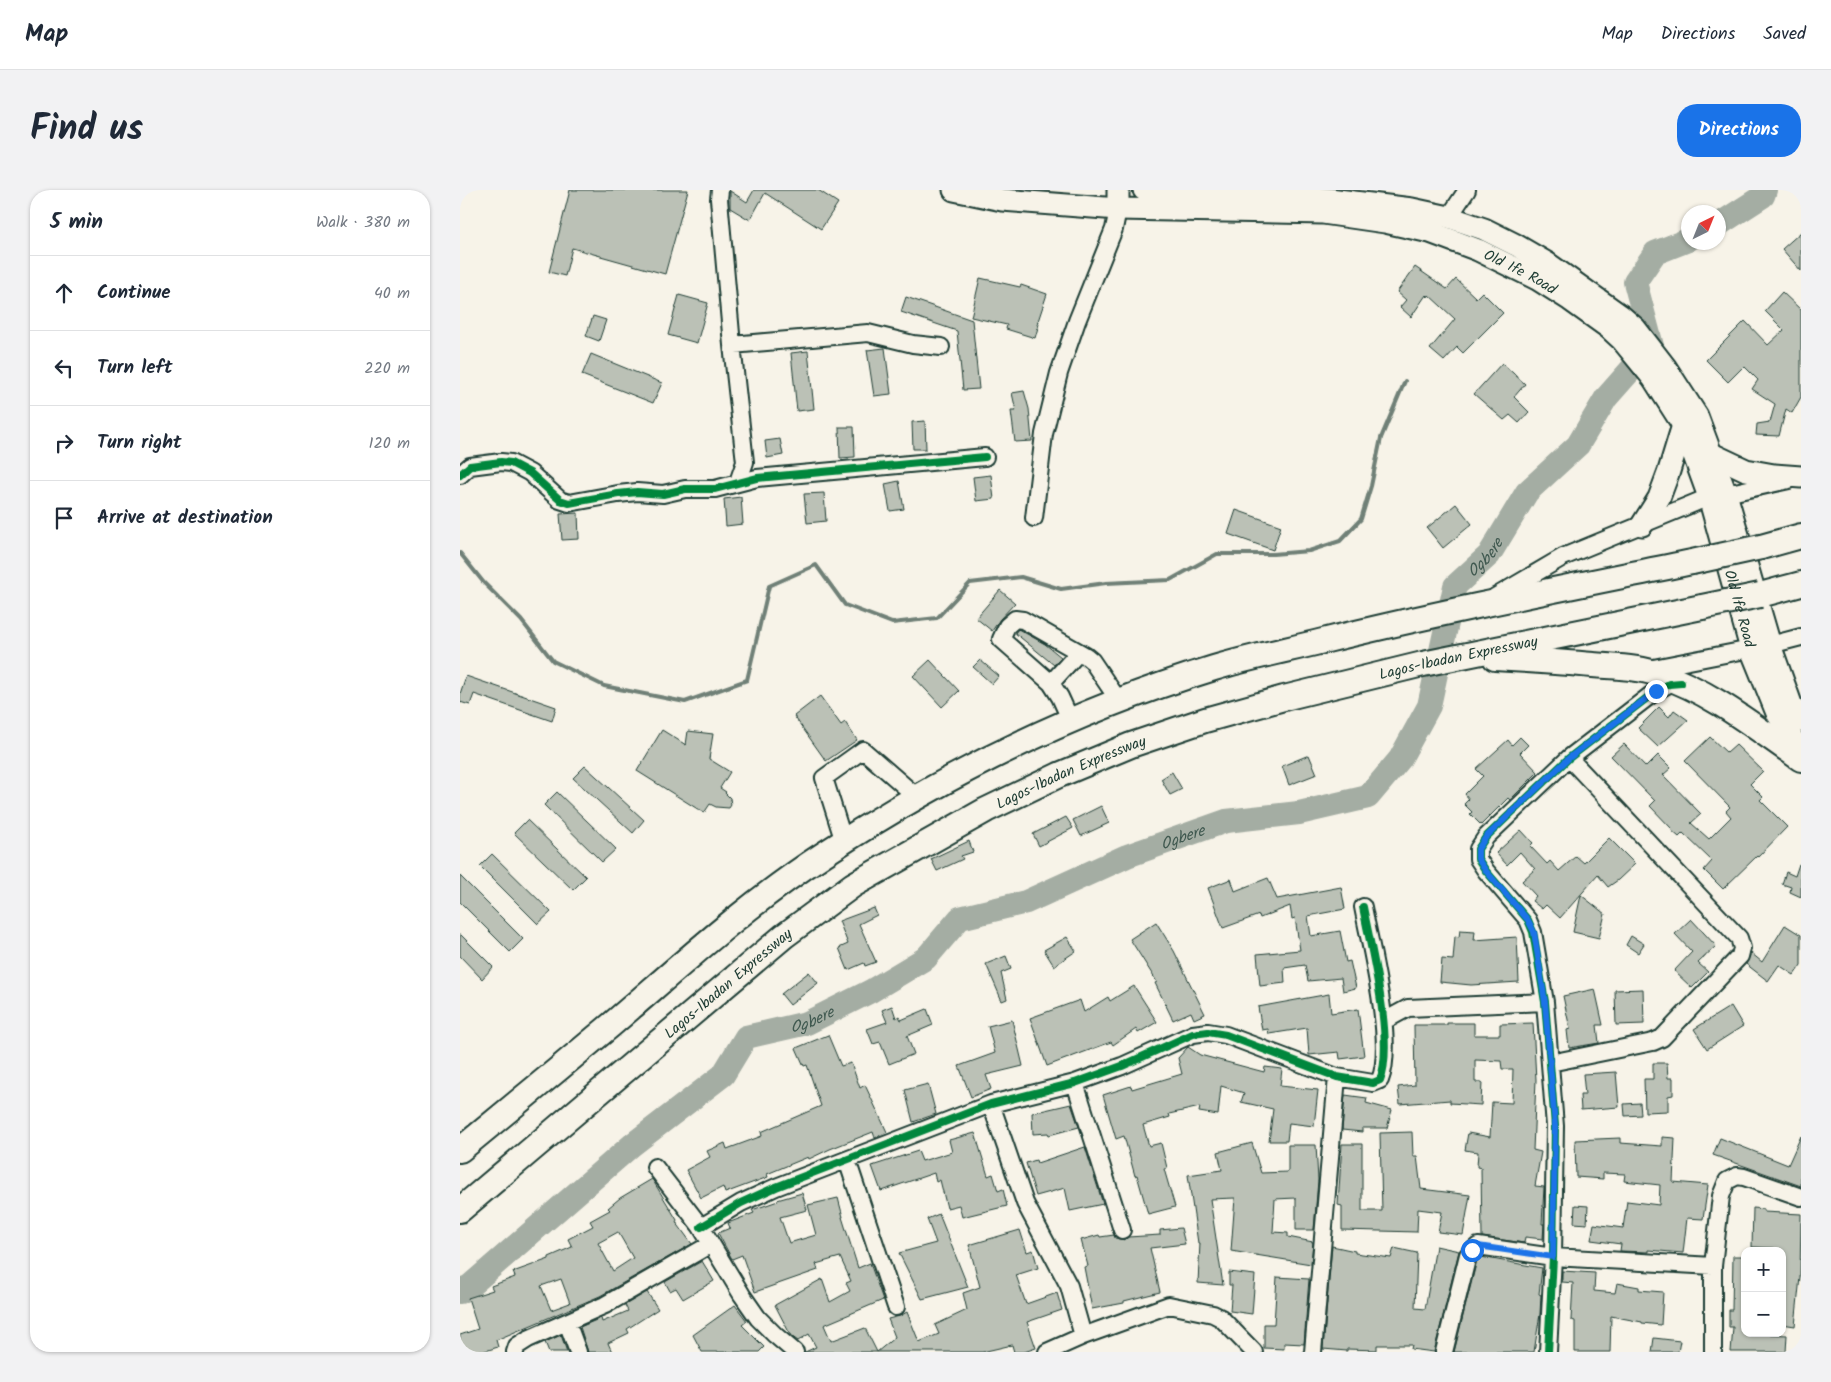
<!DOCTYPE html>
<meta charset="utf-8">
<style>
:root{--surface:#fff;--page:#f2f2f3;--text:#1f2937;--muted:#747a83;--line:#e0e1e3;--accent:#1a73e8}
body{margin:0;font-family:Kalam,sans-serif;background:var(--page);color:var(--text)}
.controls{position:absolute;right:15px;bottom:15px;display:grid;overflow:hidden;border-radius:10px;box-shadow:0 1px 4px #0004}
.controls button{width:45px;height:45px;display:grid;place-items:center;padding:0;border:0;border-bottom:1px solid var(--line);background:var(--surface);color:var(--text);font:25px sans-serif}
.compass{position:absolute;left:1221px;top:15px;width:45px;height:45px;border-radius:50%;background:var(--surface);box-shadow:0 1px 4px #0004;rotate:43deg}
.stop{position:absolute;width:15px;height:15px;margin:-11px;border:4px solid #1a73e8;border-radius:50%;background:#fff}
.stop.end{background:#1a73e8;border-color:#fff;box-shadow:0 1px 5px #0008}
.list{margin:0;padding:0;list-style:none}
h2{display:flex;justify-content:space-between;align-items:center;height:65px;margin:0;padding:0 20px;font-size:21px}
h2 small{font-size:16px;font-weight:400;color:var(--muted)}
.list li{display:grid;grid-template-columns:32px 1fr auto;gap:15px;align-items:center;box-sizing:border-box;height:75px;padding:0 20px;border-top:1px solid var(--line)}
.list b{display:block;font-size:19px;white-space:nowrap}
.list em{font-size:16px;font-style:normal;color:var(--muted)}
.icon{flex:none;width:28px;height:28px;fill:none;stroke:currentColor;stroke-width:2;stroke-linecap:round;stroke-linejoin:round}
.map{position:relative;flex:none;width:1341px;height:1162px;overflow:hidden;border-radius:20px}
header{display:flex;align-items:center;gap:30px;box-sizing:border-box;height:70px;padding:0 25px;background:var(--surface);border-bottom:1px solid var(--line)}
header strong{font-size:24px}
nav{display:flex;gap:28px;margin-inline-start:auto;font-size:18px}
.intro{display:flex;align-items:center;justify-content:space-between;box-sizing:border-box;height:120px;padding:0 30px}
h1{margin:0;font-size:35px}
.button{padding:12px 22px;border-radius:20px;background:var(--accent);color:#fff;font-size:18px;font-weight:700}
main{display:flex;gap:30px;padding:0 30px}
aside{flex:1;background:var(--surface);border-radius:20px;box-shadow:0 1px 4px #0004}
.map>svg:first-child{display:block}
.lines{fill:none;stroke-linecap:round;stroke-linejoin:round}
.stream{stroke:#6f8077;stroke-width:4}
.river{stroke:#a4ada3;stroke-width:24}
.building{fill:#bbc1b6;stroke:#1f3d34;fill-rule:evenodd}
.minor-casing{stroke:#1f3d34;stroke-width:20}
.major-casing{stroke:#1f3d34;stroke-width:25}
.highway-casing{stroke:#1f3d34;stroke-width:28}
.minor{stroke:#f7f3e8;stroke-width:16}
.major{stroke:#f7f3e8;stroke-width:21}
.highway{stroke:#f7f3e8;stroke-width:24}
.highway-bridge-casing{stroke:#1f3d34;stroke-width:28;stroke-linecap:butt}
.highway-bridge{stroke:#f7f3e8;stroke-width:24}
.cycleway-casing{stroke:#f7f3e8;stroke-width:11}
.cycleway{stroke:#00873e;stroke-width:8}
.route{stroke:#1a73e8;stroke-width:6}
.labels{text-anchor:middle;stroke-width:5;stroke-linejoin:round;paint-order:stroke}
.street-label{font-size:15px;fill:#1f3d34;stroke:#f7f3e8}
.water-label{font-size:16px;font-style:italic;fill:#405950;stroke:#f7f3e8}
</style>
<header>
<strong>Map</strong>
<nav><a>Map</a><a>Directions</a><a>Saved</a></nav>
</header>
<div class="intro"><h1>Find us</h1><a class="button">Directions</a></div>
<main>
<aside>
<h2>5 min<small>Walk · 380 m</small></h2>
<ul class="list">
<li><svg class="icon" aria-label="ahead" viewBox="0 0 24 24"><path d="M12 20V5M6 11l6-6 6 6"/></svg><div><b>Continue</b></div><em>40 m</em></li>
<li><svg class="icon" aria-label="left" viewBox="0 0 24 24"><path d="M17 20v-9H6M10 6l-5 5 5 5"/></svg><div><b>Turn left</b></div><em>220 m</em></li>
<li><svg class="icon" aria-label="right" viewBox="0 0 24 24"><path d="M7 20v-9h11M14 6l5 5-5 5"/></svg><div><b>Turn right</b></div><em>120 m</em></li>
<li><svg class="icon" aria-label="arrive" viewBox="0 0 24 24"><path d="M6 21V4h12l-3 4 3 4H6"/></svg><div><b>Arrive at destination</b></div></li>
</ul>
</aside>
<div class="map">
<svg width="1341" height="1162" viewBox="0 0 1341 1162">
<rect width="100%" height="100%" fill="#f7f3e8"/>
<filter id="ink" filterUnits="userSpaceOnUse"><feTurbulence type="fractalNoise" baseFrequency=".02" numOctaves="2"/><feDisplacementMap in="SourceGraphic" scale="10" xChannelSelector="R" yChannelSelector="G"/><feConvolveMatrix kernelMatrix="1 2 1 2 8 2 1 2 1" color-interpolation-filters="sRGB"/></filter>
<g filter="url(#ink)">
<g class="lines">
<!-- stream -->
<path class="stream" d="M0 363 24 393 61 430 93 471 144 496 225 512 287 490 309 396 356 375 385 415 432 433 477 428 510 393 561 387 601 399 646 393 710 390 757 364H813L849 361 880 351 901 329 911 296 921 248 945 191"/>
<!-- river -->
<g class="river">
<path d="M1258 35 1303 6 1305 0"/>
<path id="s1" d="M0 1102 11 1095 172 955 263 885 286 847 347 833 411 801 466 768 500 728 566 712 667 666 766 631 839 623 908 607 940 569 969 516 995 396 1029 365 1067 302 1118 255 1146 208 1192 156 1175 92 1195 63 1228 50"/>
</g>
</g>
<!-- building -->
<path class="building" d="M110 0H228L205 84 112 58 105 86 89 82Z
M294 0H358L378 13 361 39 305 3 290 30 270 18V1L287 12Z
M1341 42V81L1322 59Z
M955 77 987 99 996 89 1016 108 1022 102 1043 123 1003 163 997 157 984 171 970 159 995 129 969 105 968 107 966 105 951 127 940 117 946 110 937 102Z
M520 88 560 97 561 95 587 104 577 134H579L575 148 546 139 547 135 511 127Z
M1322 102 1341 120V207L1332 223 1326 219 1319 246 1296 245 1297 234 1310 232 1315 214 1292 199 1298 190 1284 176 1268 192 1246 170 1285 131 1308 155 1324 140 1305 121Z
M219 105 248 113 237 153 208 145Z
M446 107 512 130 519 199 503 200 497 141 441 122Z
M133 126 146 130 139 151 126 146Z
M425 158 431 204 414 206 407 160Z
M348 161 354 219 337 221 331 163Z
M131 164 202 193 193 213 122 185Z
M1042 173 1065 194 1054 207 1069 222 1059 233 1050 225 1044 230 1014 204Z
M564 201 569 219 572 251 555 252 551 221H556L552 203Z
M465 231 466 259H453L452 232Z
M379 237H394L395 267 380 268Z
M320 249 323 265 307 268 305 251Z
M531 285 534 309 516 311 513 287Z
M439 291 444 319 430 321 425 294Z
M364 303 366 331 347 333 344 304Z
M281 307 283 334 266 336 264 309Z
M996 314 1012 334 983 358 967 338Z
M776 320 821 336 813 360 768 344Z
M118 323 119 349 102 350 100 324Z
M540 400 555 413 540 429 532 441 516 428Z
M558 439 585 454 601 467 594 475 555 443Z
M470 470 499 501 482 517 453 486Z
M520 470 539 486 532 494 513 477Z
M6 486 96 517 92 531 14 504 10 515 0 512V504Z
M360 506 381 535 385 532 397 550 366 571 334 526Z
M1199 517 1209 527 1214 520 1228 530 1198 557 1178 538Z
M202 540 226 555 228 541 253 544 249 569 270 582 260 598 266 602 265 603 270 608 271 615 269 618 256 617 250 614 244 623 177 581Z
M1060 547 1068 555 1060 563 1078 582 1050 610 1048 608 1021 635 1010 624 1012 622 1004 614 1009 609 1005 604 1023 586 1016 579 1048 550 1052 555Z
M1250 547 1267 563 1276 555 1303 581 1290 594 1303 607 1300 610 1327 637 1298 667 1297 666 1263 699 1244 680 1252 671 1223 643 1219 647 1211 640 1212 639 1190 616 1195 611 1151 566 1164 554 1186 577 1198 565 1211 578 1203 585 1241 624 1231 633 1249 649 1271 627 1266 621 1270 617 1225 571Z
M849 565 857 584 829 595 822 576Z
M125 576 184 630 173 643 113 588Z
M712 582 722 599 710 605 701 589Z
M97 602 156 659 142 672 84 615Z
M641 616 649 633 621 646 613 630Z
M606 627 613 638 579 656 573 644Z
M67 630 126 687 113 700 54 643Z
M1061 640 1073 653 1070 656 1087 674 1090 671 1099 681 1116 666 1124 673 1149 648 1175 674 1158 690 1148 697 1138 685 1100 728 1086 715 1082 719 1072 711 1076 706 1062 691 1075 679 1060 662 1047 675 1036 663Z
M509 651 513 662 501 666 503 669 477 681 471 669Z
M32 664 91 722 78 734 20 676Z
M1339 674H1341V707L1330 702 1331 697 1322 694 1326 682 1335 686Z
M0 686 63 749 50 762 0 712Z
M808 688 817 709 881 697 885 719 848 726 851 746 880 741 886 772 890 771 896 798 883 801 881 788 848 791 845 775 824 778 825 793 800 796 797 764 840 760 835 728 832 729 830 716 800 728 799 725 763 738 748 698 771 689 775 701Z
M1121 705 1145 724 1139 748 1113 742Z
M414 718 417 725 399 734 416 772 405 776 404 773 388 780 379 758 388 754 379 731Z
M1231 729 1256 756 1238 773 1248 782 1232 798 1214 781 1232 762 1215 744Z
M696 732 714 761 745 824 734 829 731 822 713 830 695 793 697 792 670 749Z
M1325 735 1341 745V775L1334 785 1319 775 1308 791 1286 774 1291 763 1302 772Z
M1000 740 1015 741 1014 750 1057 747 1059 792 1011 795 980 792 982 769 993 770 995 746 999 747Z
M0 744 33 777 22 789 0 766Z
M1171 746 1184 754 1178 763 1166 755Z
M607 747 616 761 594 776 584 760Z
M546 766 551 779 541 783 547 809 542 811 526 774Z
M349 782 358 793 330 815 321 804Z
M674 796 697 832 678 843 676 839 653 855 651 852 587 876 570 828 620 810 624 822 648 807 650 811Z
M1135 799 1143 835H1137L1139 853 1109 858 1107 840 1110 839 1103 806Z
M1183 799 1184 834 1156 835 1155 800Z
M869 804 871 823 898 819 904 866 880 869 879 862 849 865 847 838 809 844 808 839 802 840 798 817Z
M432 816 436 828 439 826 441 830 467 819 473 835 447 846 454 864 429 874 420 852 413 854 407 839 427 832 422 820Z
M1271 816 1283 836 1247 859 1234 839Z
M552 830 563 876 526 885 531 899 511 907 499 876 535 863 528 836Z
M987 833H1014V845H1040V834L1073 833 1076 890 1073 960 1081 962 1075 996 1084 997 1082 1034H1084L1083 1049 1065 1047 1064 1053 1022 1047 1021 978 1017 977 1018 962 1005 960 1008 943 1030 947 1032 912 1052 913 1053 879H1042L1041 871 1015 870V892H1022L1021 915 990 913V910L940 914 938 897 955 895 954 835H987Z
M368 845 381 876 391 873 400 898 405 895 427 942 415 948 413 942 370 959 349 969 348 967 307 984 308 987 265 1003 263 997 241 1008 226 980 250 967 247 961 265 953 267 959 302 946 301 942 361 916 347 875 344 876 336 858Z
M728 857 740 865 804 882 805 877 822 879 820 896 858 900 854 936 829 933 827 951H809L813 919 781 912 784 903 761 896 758 925 739 922 740 917 709 924 710 927 683 935 689 956 701 953 707 978 704 979 715 1017 688 1024 677 985 675 986 664 946 656 949 643 905 671 896 672 899 722 884 718 868Z
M1193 873H1207L1208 888H1213V905L1208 906V921L1185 922 1184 889H1193Z
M1156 882 1159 917 1121 920 1120 905H1125L1123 884Z
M468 894 476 924 453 932 445 900Z
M885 905 907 908 906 913 932 920 927 938H902V942L882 940Z
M1180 913 1181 925 1165 926 1164 914Z
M611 914 619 937 589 945 588 943 573 944 572 923Z
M952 942 953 966H957L961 999 1010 1005 1003 1045 978 1042 982 1022 958 1019 957 1042 882 1040V1016L878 1015 882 954H902V1021H922L920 943Z
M515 943 528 986 533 984 538 1001 543 999 547 1016 502 1027 499 1015 487 1018 480 990 476 992 474 983 421 1001 412 976 458 961 462 971 492 962 489 950Z
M1341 946V996L1253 965 1260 948 1328 975Z
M1202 947 1215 948 1213 992 1248 995 1243 1029 1227 1028 1223 1063 1188 1060V1062L1160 1061 1161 1054 1131 1050 1134 1034 1163 1038 1167 1011 1199 1015 1200 995 1164 991 1165 984 1143 983V989L1116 987 1115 950 1160 948V953L1202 956Z
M792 953 801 983 828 982V955H856L858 990 854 1040H836V1008L815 1009 813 1042 828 1043V1047L853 1052 851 1074 771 1061 775 1008 750 1009 763 1095 738 1093 740 1053H738L728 985 762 980 758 962Z
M625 957 643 1014 610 1021 605 998 576 1006 566 973 576 970 577 973Z
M192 989 217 1030 216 1032 232 1054 140 1106 36 1150 38 1157 22 1162H0V1145L18 1139 8 1108 33 1100 31 1096 55 1087 53 1082 89 1069V1067L112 1057 108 1049 133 1036 130 1031 150 1020 148 1018 160 1008ZM158 1042 173 1068 153 1081 138 1053ZM101 1089 110 1113 91 1120 81 1096Z
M342 1003 347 1020 320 1027 329 1053 356 1045 348 1015 378 1008 383 1027H382L398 1078 410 1073 423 1110 364 1135 371 1151 405 1138 417 1162 435 1147 428 1129 440 1126 447 1122 459 1152 479 1144 475 1135 507 1120 503 1103 520 1097 509 1055 560 1040 567 1062 573 1060 578 1078 556 1085 566 1114 597 1103 602 1120 567 1132 576 1158 564 1162H554L552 1155 522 1162H345L356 1157 349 1144 338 1151 331 1146 315 1115 362 1089 370 1112 390 1101 386 1093 391 1091 380 1067 356 1074 358 1080 295 1102 282 1065 272 1069 258 1043 270 1038 268 1033 294 1023 292 1020 318 1011 317 1010Z
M1115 1015 1128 1016 1127 1034 1114 1033Z
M1293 1018 1304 1019V1022L1341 1024 1340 1087 1335 1136 1322 1134V1061H1314V1058L1292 1057Z
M479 1024 508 1097 462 1109 439 1063 476 1053 467 1029Z
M721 1038 725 1054 690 1058 700 1102 664 1111V1113L632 1119 624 1077 628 1076 621 1050 639 1045 640 1047 654 1045 655 1048 665 1050 668 1047 700 1045V1040Z
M872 1056 895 1061V1063L931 1068 934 1058 957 1063 955 1118 965 1119 976 1056 999 1061 974 1162 951 1159 952 1155H917V1160L887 1159V1161L863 1159Z
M1273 1066H1285V1143L1327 1145 1326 1162H1271L1273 1137H1269V1120H1272Z
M1021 1067 1082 1078 1079 1104 1081 1105 1080 1124 1074 1162H994L1017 1070Z
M242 1071 254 1091 223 1109 216 1098 210 1101 205 1092Z
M1102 1081 1135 1083 1134 1101 1155 1103 1157 1093 1179 1097V1100L1203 1102 1201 1135 1182 1133V1132L1151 1126 1150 1162H1115V1131L1111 1130 1113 1093 1102 1092Z
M769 1082 795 1085 792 1124 770 1121 772 1095H769Z
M817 1087 849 1089 844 1154 824 1153V1159L804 1158V1134H814Z
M187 1102 198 1119 167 1139 169 1143 148 1153 152 1162H128L120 1137 141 1128 142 1132 168 1121 165 1115Z
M275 1115 287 1131 282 1135 304 1157 299 1162H242L233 1145Z
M101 1145 107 1162H89L85 1152Z
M1194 1148 1220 1151 1218 1162H1192Z"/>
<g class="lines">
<!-- minor casing -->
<g class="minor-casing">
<path id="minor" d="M260 0 259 9 272 155 285 272 278 292
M989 27 1007 0
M272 155 408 143 453 154 481 157
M0 285 10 276 41 272 51 273 70 283 100 310 109 313 158 304 177 302 203 304 225 299H255L297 288 525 267
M1266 304 1329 290
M574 328 584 244 599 183 617 131 654 39 658 19
M1035 407 1103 367 1249 307
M1310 455 1341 447
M1188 479 1291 459
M591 493 619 462
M611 531 600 507 591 493 541 449 547 436 555 429 563 430 626 466 632 471 659 511
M384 652 364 588 403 560 457 607
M924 831 948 818 1085 812
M1090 873 1193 852 1202 848 1280 766 1282 758 1279 748 1109 568
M615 893 662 1040
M531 914 565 1013 609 1096 623 1146
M387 970 436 1117
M195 977 241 1037 282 1105 298 1128 315 1145 335 1162
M241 1037 281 1013 316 997 531 914 615 893 662 876 733 844 748 842 766 845 877 887 913 893 920 890C935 853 911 759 903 717
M107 1132 118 1162
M55 1162 57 1156 68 1149 145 1115 251 1054
M587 1162 623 1146 709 1115 753 1124 761 1128 794 1162
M853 1162 877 887
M984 1162 1008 1065 1018 1056 1093 1067 1253 1076
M1088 1162 1093 1067 1095 936 1085 812 1073 742 1068 730 1026 681 1018 669V659L1026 647 1109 568 1196 501 1209 494 1221 493
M1253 1162V1076L1261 1006 1267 991 1277 986 1284 987 1341 1007"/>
</g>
<!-- major casing -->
<g class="major-casing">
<g id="major">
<path id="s2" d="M494 0 542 10 658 19 863 23 925 32 970 42 1018 60 1077 89 1110 110 1149 138 1162 150 1193 188 1223 235 1249 307 1291 459 1317 523 1341 563"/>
<path d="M684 0 869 9 952 19 989 27 1024 39 1056 55 1087 73 1160 125 1175 138 1206 178 1237 226 1266 304 1310 455 1331 514 1341 531"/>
<path d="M658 19V0"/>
<path d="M1252 264 1286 280 1314 285 1341 287"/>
<path d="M1182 335 1199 308 1209 281 1223 235"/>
</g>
</g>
<!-- highway casing -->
<g class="highway-casing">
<g id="highway">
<path d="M1301 357 1341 346"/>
<path d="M1300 405 1341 394"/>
<path d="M1035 468C1068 470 1101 472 1133 475 1156 477 1180 477 1201 485 1252 502 1297 539 1341 569"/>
<path d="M0 960C50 919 101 877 151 835 220 776 287 714 364 664 484 585 616 520 754 478 790 467 827 460 863 451 985 421 1109 397 1232 372"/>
<path id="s3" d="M0 1020 324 746 393 695 526 620 599 585 671 555 745 530 824 508 963 474 1242 417"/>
</g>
</g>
<!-- minor -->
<use href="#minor" class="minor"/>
<!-- major -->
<use href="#major" class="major"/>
<!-- highway -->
<use href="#highway" class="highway"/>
<!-- highway-bridge casing -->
<g class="highway-bridge-casing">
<path id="highway-bridge" d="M1232 372 1301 357
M1242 417 1300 405"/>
</g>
<!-- highway-bridge -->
<use href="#highway-bridge" class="highway-bridge"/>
<!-- cycleway casing -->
<g class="cycleway-casing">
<path id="cycleway" d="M0 285 10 276 41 272 51 273 70 283 100 310 109 313 158 304 177 302 203 304 225 299H255L297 288 525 267
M241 1037 281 1013 316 997 531 914 615 893 662 876 733 844 748 842 766 845 877 887 913 893 920 890C935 853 911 759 903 717
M1088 1162 1093 1067 1095 936 1085 812 1073 742 1068 730 1026 681 1018 669V659L1026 647 1109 568 1196 501 1209 494 1221 493"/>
</g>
<!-- cycleway -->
<use href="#cycleway" class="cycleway"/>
</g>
</g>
<g class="lines" filter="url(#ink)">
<!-- route -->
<path class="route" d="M1012 1060 1018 1056 1093 1067 1095 936 1085 812 1074 742 1068 730 1026 681 1018 669V659L1026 647 1109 568 1196 501"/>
</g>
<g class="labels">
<!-- street labels -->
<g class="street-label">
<text dy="5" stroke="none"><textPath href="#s2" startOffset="578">Old Ife Road</textPath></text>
<text dy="5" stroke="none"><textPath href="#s2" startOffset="998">Old Ife Road</textPath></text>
<text dy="5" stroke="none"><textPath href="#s3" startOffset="1161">Lagos-Ibadan Expressway</textPath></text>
<text dy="5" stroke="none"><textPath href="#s3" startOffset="756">Lagos-Ibadan Expressway</textPath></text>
<text dy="5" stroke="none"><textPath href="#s3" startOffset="351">Lagos-Ibadan Expressway</textPath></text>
</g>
<!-- water labels -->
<g class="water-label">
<text dy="6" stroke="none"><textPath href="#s1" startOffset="1339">Ogbere</textPath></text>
<text dy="6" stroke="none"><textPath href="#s1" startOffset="874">Ogbere</textPath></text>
<text dy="6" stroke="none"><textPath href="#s1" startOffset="454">Ogbere</textPath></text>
</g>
</g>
</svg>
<div class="controls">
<button>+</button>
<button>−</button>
</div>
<svg class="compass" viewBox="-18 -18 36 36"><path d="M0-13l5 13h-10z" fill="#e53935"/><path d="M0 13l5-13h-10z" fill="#747a83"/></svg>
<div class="stop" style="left:1012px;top:1060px"></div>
<div class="stop end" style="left:1196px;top:501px"></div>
</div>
</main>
